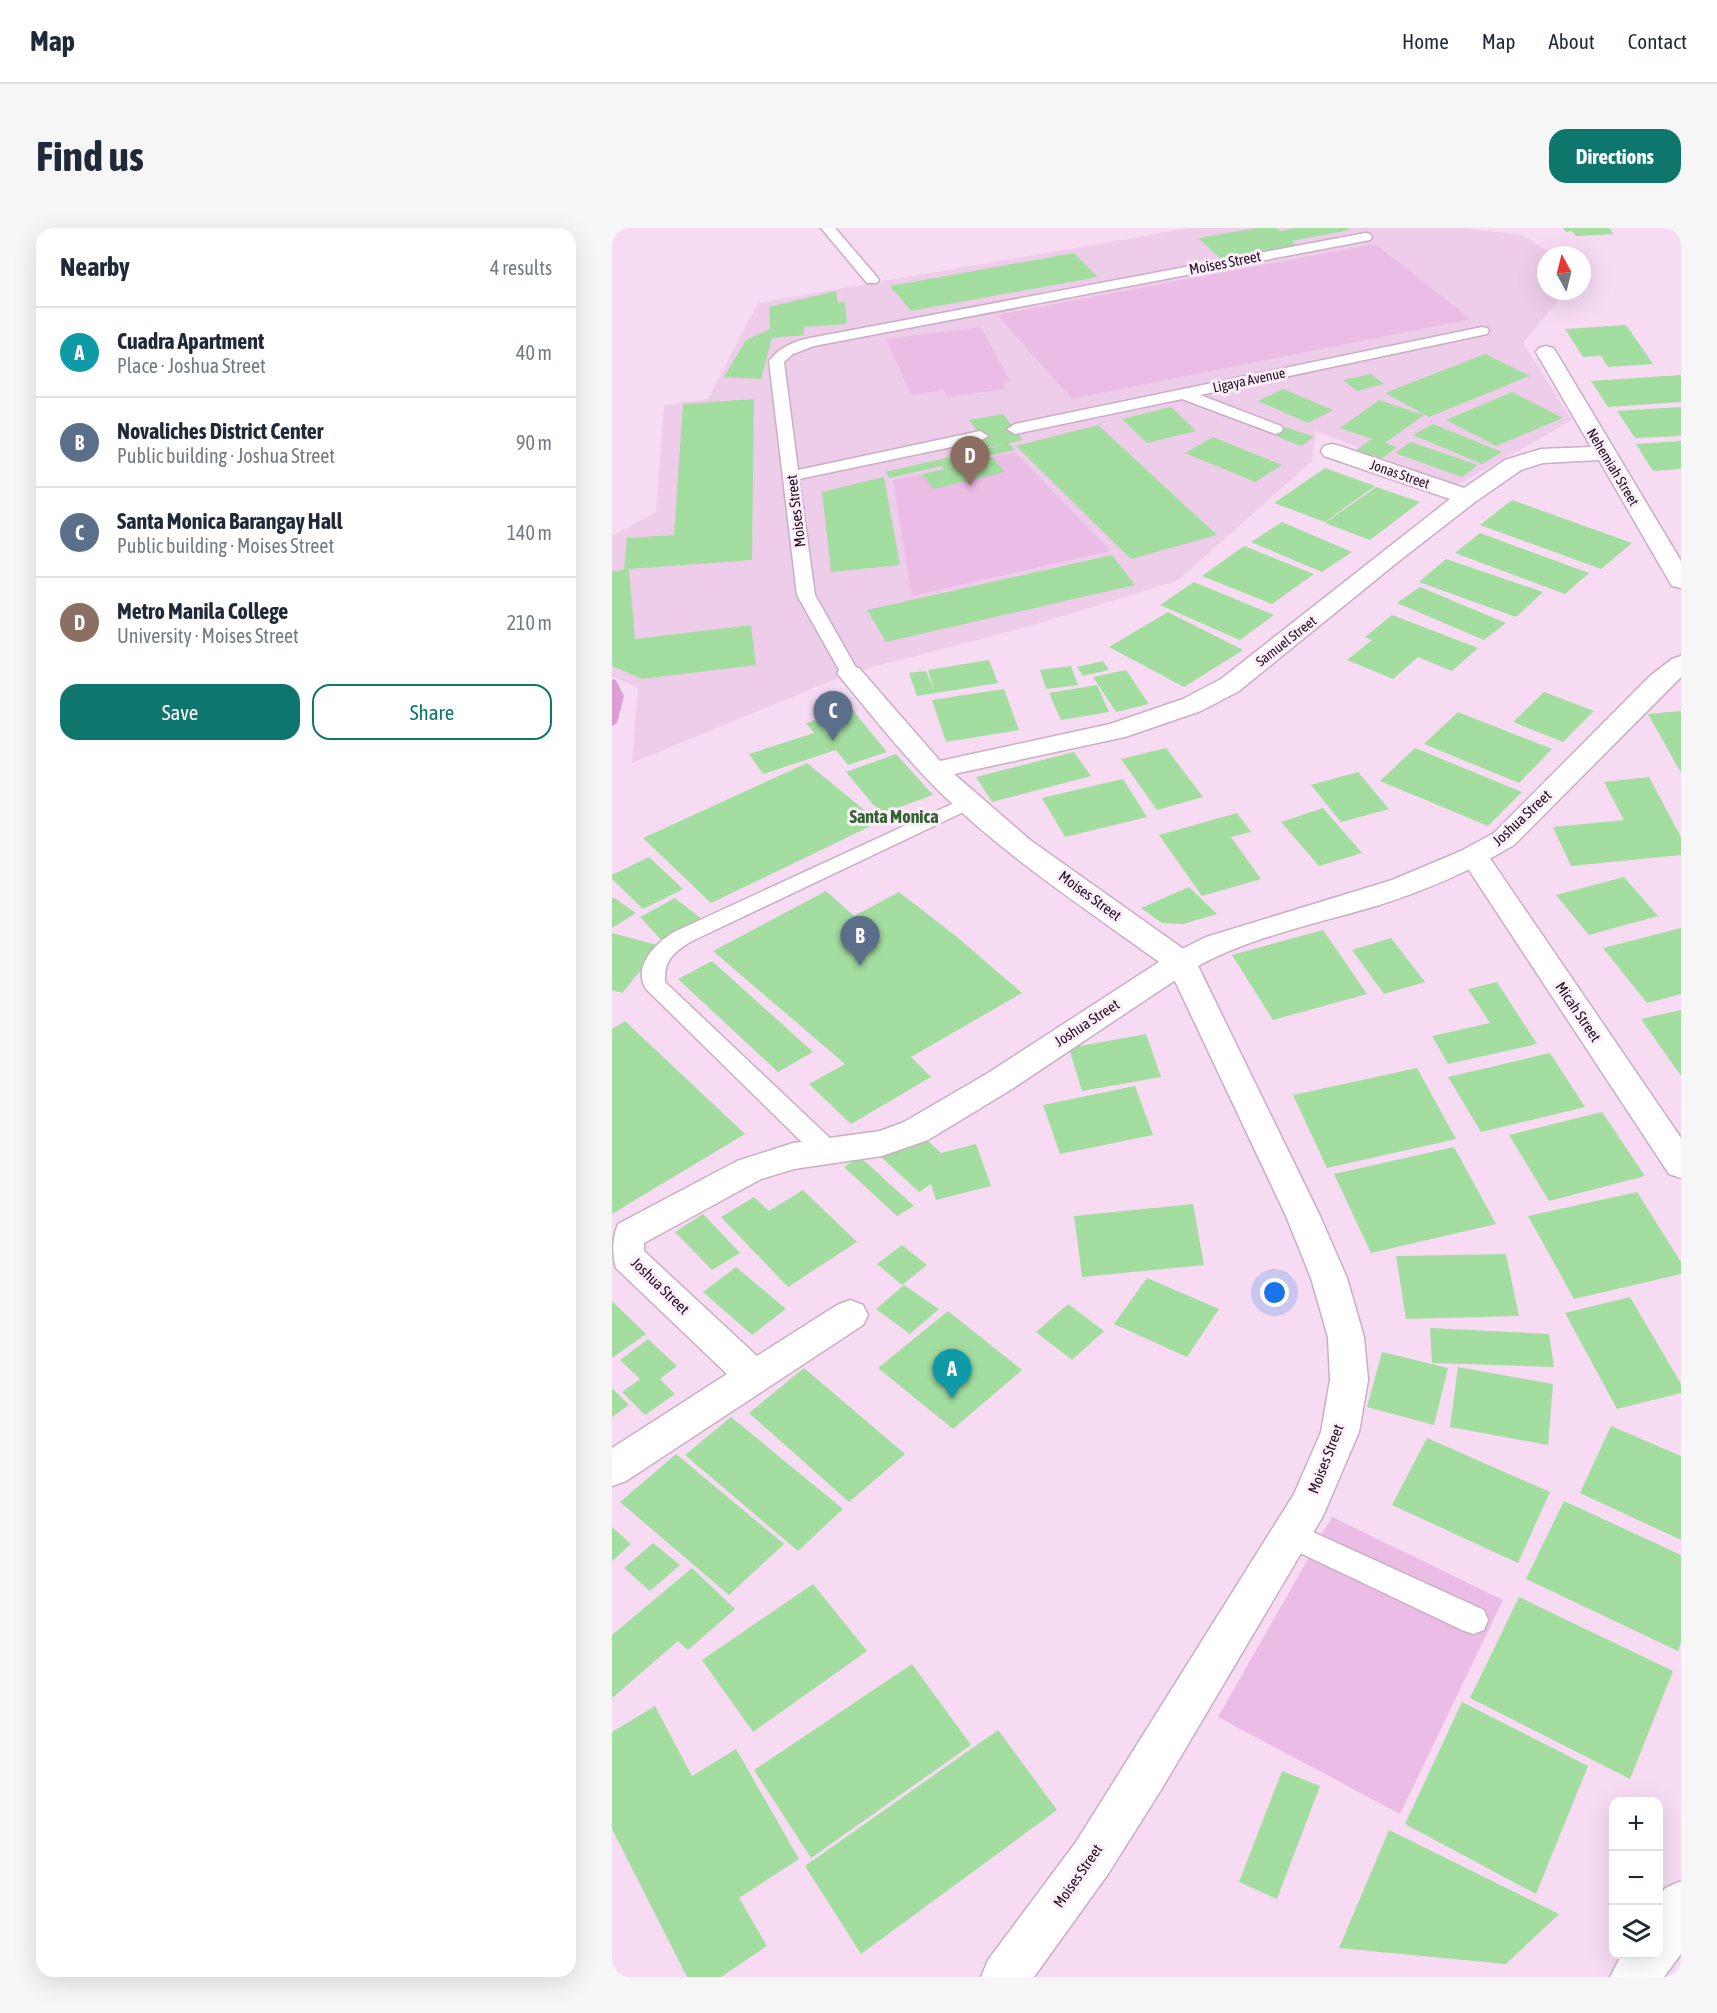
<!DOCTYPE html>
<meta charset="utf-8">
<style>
:root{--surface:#fff;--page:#f6f6f7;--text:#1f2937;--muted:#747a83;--line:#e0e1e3;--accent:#0f766e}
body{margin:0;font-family:"Asap Condensed",sans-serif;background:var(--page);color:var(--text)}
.controls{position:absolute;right:18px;bottom:18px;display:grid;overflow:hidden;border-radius:12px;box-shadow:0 6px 24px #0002}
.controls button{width:54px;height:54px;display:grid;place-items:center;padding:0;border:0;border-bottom:2px solid var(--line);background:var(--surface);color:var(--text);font:30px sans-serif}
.compass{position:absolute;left:925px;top:18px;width:54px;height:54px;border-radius:50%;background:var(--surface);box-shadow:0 6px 24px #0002;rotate:353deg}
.you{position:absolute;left:663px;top:1065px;width:21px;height:21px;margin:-15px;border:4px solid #fff;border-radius:50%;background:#1a73e8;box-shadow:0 0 0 9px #1a73e833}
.badge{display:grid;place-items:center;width:39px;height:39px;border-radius:50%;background:var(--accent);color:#fff;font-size:20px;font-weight:700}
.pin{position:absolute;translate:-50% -50px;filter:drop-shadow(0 2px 3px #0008)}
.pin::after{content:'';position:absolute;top:32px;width:21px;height:18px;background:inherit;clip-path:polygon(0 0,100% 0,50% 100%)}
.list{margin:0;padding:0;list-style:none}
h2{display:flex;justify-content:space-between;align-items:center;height:78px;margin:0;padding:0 24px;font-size:26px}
h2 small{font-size:20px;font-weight:400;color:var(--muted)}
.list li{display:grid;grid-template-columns:39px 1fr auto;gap:18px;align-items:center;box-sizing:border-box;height:90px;padding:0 24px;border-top:2px solid var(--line)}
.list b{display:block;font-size:22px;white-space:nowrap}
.list p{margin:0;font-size:20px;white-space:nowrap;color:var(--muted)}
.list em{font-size:20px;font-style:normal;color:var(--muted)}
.actions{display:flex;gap:12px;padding:18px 24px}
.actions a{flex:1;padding:14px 0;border:2px solid var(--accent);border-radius:18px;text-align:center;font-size:21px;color:var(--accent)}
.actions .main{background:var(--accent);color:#fff}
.icon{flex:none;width:33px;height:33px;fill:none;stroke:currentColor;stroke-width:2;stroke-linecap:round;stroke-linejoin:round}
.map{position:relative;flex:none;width:1069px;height:1749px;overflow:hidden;border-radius:18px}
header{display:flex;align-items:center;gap:36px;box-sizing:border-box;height:84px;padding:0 30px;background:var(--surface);border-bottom:2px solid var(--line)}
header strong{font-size:28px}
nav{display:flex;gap:33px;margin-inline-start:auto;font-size:21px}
.intro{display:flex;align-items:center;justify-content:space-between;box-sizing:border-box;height:144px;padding:0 36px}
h1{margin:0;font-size:42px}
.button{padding:15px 27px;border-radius:18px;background:var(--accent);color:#fff;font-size:21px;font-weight:700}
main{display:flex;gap:36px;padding:0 36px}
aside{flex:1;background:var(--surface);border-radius:18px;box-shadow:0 6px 24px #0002}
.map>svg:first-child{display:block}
.built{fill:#eecdea}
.green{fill:#ebbce6}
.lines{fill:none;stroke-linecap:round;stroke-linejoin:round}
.stream{fill:#db9ed5;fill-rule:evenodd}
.building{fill:#a4dda0}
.lane-casing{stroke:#c9aec5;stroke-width:3}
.street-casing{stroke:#c9aec5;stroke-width:3}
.secondary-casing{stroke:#c9aec5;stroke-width:3}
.lane{fill:#fff;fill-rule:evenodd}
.street{fill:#fff;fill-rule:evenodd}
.secondary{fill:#fff;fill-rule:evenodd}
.labels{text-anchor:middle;stroke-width:6;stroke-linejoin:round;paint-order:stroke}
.far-street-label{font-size:14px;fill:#1e141d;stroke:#fdecfa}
.street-label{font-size:15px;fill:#1e141d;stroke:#fdecfa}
.quarter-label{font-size:18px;font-weight:bold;fill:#30632d;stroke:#fdecfa}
</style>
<header>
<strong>Map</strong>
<nav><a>Home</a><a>Map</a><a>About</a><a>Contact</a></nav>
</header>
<div class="intro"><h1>Find us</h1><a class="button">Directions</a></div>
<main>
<aside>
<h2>Nearby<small>4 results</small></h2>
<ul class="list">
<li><span class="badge" style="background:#0f9aa8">A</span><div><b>Cuadra Apartment</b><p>Place · Joshua Street</p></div><em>40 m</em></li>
<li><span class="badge" style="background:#5c6f8a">B</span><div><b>Novaliches District Center</b><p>Public building · Joshua Street</p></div><em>90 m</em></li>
<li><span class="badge" style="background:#5c6f8a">C</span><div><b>Santa Monica Barangay Hall</b><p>Public building · Moises Street</p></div><em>140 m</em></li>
<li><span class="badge" style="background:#8d6e63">D</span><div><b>Metro Manila College</b><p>University · Moises Street</p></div><em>210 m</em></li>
</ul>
<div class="actions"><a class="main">Save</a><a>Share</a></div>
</aside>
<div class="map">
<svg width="1069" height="1749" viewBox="0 0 1069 1749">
<rect width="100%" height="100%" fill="#f6dbf3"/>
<!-- built -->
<path class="built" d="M578 0H850L910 7 941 27H934V63H954L911 115 960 192 844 258 704 203 700 233 565 353 422 397 238 445 20 535 26 460 0 448V308L44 284 52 177 96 171 146 75Z"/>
<!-- green -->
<path class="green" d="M763 16 859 91 460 171 385 87Z
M369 99 398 153 391 155 394 161 335 169 331 162 299 167 274 111Z
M403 224 499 323 300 368 281 252 310 246 322 261 380 229Z
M720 1289 891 1372 788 1586 606 1489Z"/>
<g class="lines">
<!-- stream -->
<path class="stream" d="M0 451 4 452 12 468 5 495 0 498Z"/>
</g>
<!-- building -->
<path class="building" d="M645 0H665L668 3 683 0H735L738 2 680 13 684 17 608 30 586 10Z
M951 0H997L1002 6 964 8 960 3 954 4Z
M462 25 486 49 299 83 278 58Z
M224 63 226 75 233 74 235 96 192 99V107L160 110 149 151 112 149 134 112 158 101 157 79Z
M1014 97 1041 136 996 139 989 128 971 129 953 101Z
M873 126 918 148 817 189 773 165Z
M759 146 772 156 745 163 731 152Z
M1069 147V174L996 179 979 153Z
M671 161 721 182 696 195 646 173Z
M900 164 951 190 884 218 834 192Z
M142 171 140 332 17 341 23 411 139 397 144 437 30 451 0 438V343L12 342 15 310 62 307 71 176Z
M767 172 812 187 773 215 785 219 769 231 744 222 760 211 728 200Z
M559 179 584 203 535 215 510 191Z
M1069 179V208L1023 210 1005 183Z
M391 186 411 212 397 215 403 222 352 233 354 235 380 229 393 244 321 261 310 246 332 241 330 238 278 250 273 244 394 216 376 219 357 192Z
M821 196 890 224 870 236 801 207Z
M486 197 605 307 519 331 404 218Z
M674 199 702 209 689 218 661 207Z
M601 209 670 237 643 254 573 225Z
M1069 213V241L1041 243 1024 216Z
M799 214 866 237 850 249 783 225Z
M713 240 763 258 713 294 662 275Z
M272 249 288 337 219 344 210 264Z
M764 259 808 274 758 312 713 295Z
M900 272 1020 315 989 341 868 297Z
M670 294 740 324 710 344 639 314Z
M868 305 977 345 953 366 843 325Z
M632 318 702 346 660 376 590 348Z
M500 327 523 357 274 414 255 382Z
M834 331 931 364 904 389 807 354Z
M582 354 662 387 628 412 548 377Z
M808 359 894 395 872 412 785 375Z
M556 384 631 422 572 459 497 419Z
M780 387 866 420 840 443 806 429 781 451 735 432 760 412 753 409Z
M377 432 386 455 305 468 297 445 314 443 322 462 316 442Z
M491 433 497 442 471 448 465 439Z
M459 438 466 457 434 461 428 442Z
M514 442 537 476 504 484 481 449Z
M485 457 497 484 449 492 437 465Z
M392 461 407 502 334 514 320 472Z
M932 464 982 483 951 514 901 494Z
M239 480 275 524 236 537 224 522 151 546 137 526 202 505 194 495Z
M1069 483V545L1036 486Z
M846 484 940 521 907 555 812 516Z
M554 520 591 569 545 582 509 531Z
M803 520 910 564 876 598 768 553Z
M462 524 479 548 380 574 364 549Z
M284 526 321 567 269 586 234 544Z
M195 535 267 594 99 675 31 610Z
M746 544 777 581 729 594 699 557Z
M1037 549 1069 609V627L959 638 941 599 1012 592 992 554Z
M511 551 535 589 453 609 430 570Z
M711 580 750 625 707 638 669 594Z
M625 585 639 604 619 609 649 651 590 668 547 607Z
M37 629 71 661 31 681 0 651V647Z
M1012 649 1046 688 977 707 944 667Z
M577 659 605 686 571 696 550 695 529 680Z
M214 663 242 688 287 664 345 709 410 765 299 829 319 849 239 896 197 856 233 836 101 723Z
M1 669 24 685 0 700V670Z
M63 670 91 692 51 714 28 689Z
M1069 700V766L1035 775 991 720Z
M711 702 755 766 661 792 620 727Z
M0 705 49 718 10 765 0 762Z
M779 710 813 754 772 766 740 722Z
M100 733 201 824 166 844 66 751Z
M885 754 925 816 836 836 820 808 878 795 856 761Z
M1069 782V848L1029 791Z
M13 793 133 906 0 986V801Z
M534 806 549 849 470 863 457 820Z
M938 825 973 879 869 904 836 849Z
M805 840 844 911 715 940 681 867Z
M523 858 541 907 448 926 431 877Z
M990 884 1033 948 937 973 897 907Z
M307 905 329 925 364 916 379 958 324 972 319 956 307 964 269 929Z
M842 919 884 996 759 1025 722 946Z
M248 929 302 978 285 988 232 939Z
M191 962 245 1014 176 1059 109 989 142 969 157 983Z
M1025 964 1069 1034V1046L962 1071 916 988Z
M581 976 592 1037 470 1049 462 988Z
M91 986 128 1025 100 1042 63 1004Z
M290 1017 315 1037 290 1057 265 1036Z
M894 1026 907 1088 794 1091 784 1028Z
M124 1039 174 1081 140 1107 91 1064Z
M535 1050 607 1081 575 1129 502 1096Z
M292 1057 327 1081 298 1106 264 1081Z
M1018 1069 1069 1156V1165L1005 1181 953 1085Z
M0 1073 34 1106 0 1130Z
M456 1076 492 1103 460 1132 424 1104Z
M336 1083 410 1142 341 1201 266 1140Z
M818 1100 937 1106 942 1139 820 1135Z
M36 1111 65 1138 48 1151 63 1166 33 1187 10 1164 28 1151 8 1132Z
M770 1124 836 1140 822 1197 755 1179Z
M846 1139 941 1156 936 1217 838 1199Z
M192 1140 293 1226 237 1274 137 1185Z
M0 1160 17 1177 0 1189Z
M119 1189 231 1281 186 1323 73 1227Z
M999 1198 1069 1228V1312L968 1265Z
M815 1210 938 1264 906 1335 780 1277Z
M64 1226 172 1316 117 1367 8 1274Z
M952 1273 1069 1327V1415L1066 1423 914 1351Z
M0 1299 19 1316 0 1333Z
M41 1315 68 1337 38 1363 12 1340Z
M80 1340 123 1381 76 1422 66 1413 0 1470V1407Z
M201 1356 255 1423 141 1504 90 1432Z
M907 1369 1061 1443 1018 1551 858 1470Z
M300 1436 359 1517 199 1630 142 1542Z
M850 1474 976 1538 924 1666 793 1596Z
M43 1478 80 1548 124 1521 187 1631 127 1670 155 1718 109 1749H75L0 1601V1504Z
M386 1502 445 1582 249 1726 193 1638Z
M670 1543 708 1558 665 1671 627 1654Z
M777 1602 947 1686 894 1736 727 1720Z"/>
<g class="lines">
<!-- lane casing -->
<g class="lane-casing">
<path id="lane" d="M209 0H223L265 49 267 52 265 55H255Z
M753 5 758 6 760 9 758 12 202 118 181 126 172 134 186 242 368 203 376 208 368 213 187 251 203 367 247 445 245 449H231L185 367 157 133C167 120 182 113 198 110Z
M870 99 875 100 877 103 875 106 588 167 669 198 671 201 669 204 663 206 570 171 403 206 395 201 403 196Z
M355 569 362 571 365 575 362 579 78 714C61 725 52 733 53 754L223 915 226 922 223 929 214 931 205 929 34 761C20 738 44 715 62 704Z
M679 1294 872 1382 876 1392 872 1402 861 1406 850 1402 669 1316 664 1307 669 1298Z"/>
</g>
<!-- street casing -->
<g class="street-casing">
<path id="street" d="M934 118 941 120 944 124 1069 333V360L1060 358 1057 353 987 232 931 235 909 242 863 274 787 333 627 463 589 483 513 509 342 546 418 612 580 727 584 734 580 741 400 861 316 912 270 928 182 941 149 951 32 1015V1023L145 1128 225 1077 238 1072 251 1077 256 1087 251 1097 14 1253 0 1258V1220L115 1146 4 1040C0 1026 0 1010 6 996L125 933 181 915 268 903 292 894 376 845 547 734C474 681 396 630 331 567 294 531 262 490 229 450L225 445 229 440 238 437 247 440 328 533 498 496 571 471 609 451 838 271 712 228 709 223 712 218 720 216 728 218 852 260 893 232 929 221 979 219 924 124 927 120Z
M863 621 873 623 1069 910V950L1057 946 849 630 853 623Z"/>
</g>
<!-- secondary casing -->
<g class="secondary-casing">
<path id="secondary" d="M1069 428V449L902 617C858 643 813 663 764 678 704 696 641 708 586 738L708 988 735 1050 752 1109 756 1152 747 1204 711 1288 549 1562 496 1646 422 1749H369L376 1732 464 1614 682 1266 709 1204 718 1152 716 1109 699 1050 674 988 554 734 558 727 594 709 780 652 849 623 882 605 1038 448 1060 431Z
M1069 1653V1726C1063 1734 1058 1741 1052 1749H998L1010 1726H1046V1674L1053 1660Z"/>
</g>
<!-- lane -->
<use href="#lane" class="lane"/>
<!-- street -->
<use href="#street" class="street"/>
<!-- secondary -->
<use href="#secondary" class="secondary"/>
</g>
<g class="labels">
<!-- far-street labels -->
<g class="far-street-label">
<text transform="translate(637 152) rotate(-12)" y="5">Ligaya Avenue</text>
<text transform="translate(1001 239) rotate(59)" y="5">Nehemiah Street</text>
<text transform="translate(788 246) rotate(19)" y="5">Jonas Street</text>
<text transform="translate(674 413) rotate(-38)" y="5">Samuel Street</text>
</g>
<!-- street labels -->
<g class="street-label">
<text transform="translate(613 35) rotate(-11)" y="5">Moises Street</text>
<text transform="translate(184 283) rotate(-97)" y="5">Moises Street</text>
<text transform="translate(910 590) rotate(-43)" y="5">Joshua Street</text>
<text transform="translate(478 668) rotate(36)" y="5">Moises Street</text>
<text transform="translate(966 784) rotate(56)" y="5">Micah Street</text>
<text transform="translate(475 795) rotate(-33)" y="5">Joshua Street</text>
<text transform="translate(48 1058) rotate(44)" y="5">Joshua Street</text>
<text transform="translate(714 1231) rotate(-69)" y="5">Moises Street</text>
<text transform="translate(466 1648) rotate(-55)" y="5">Moises Street</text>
</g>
<!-- quarter labels -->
<g class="quarter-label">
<text x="282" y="595">Santa Monica</text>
</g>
</g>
</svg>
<div class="controls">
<button>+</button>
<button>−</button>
<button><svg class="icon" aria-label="layers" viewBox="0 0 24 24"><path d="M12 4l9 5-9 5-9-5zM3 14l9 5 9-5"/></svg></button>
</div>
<svg class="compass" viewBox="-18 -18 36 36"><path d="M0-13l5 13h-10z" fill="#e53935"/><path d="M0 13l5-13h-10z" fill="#747a83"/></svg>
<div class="you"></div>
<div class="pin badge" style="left:340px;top:1171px;background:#0f9aa8">A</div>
<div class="pin badge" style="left:248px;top:738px;background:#5c6f8a">B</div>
<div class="pin badge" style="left:221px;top:513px;background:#5c6f8a">C</div>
<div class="pin badge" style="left:358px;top:258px;background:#8d6e63">D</div>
</div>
</main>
